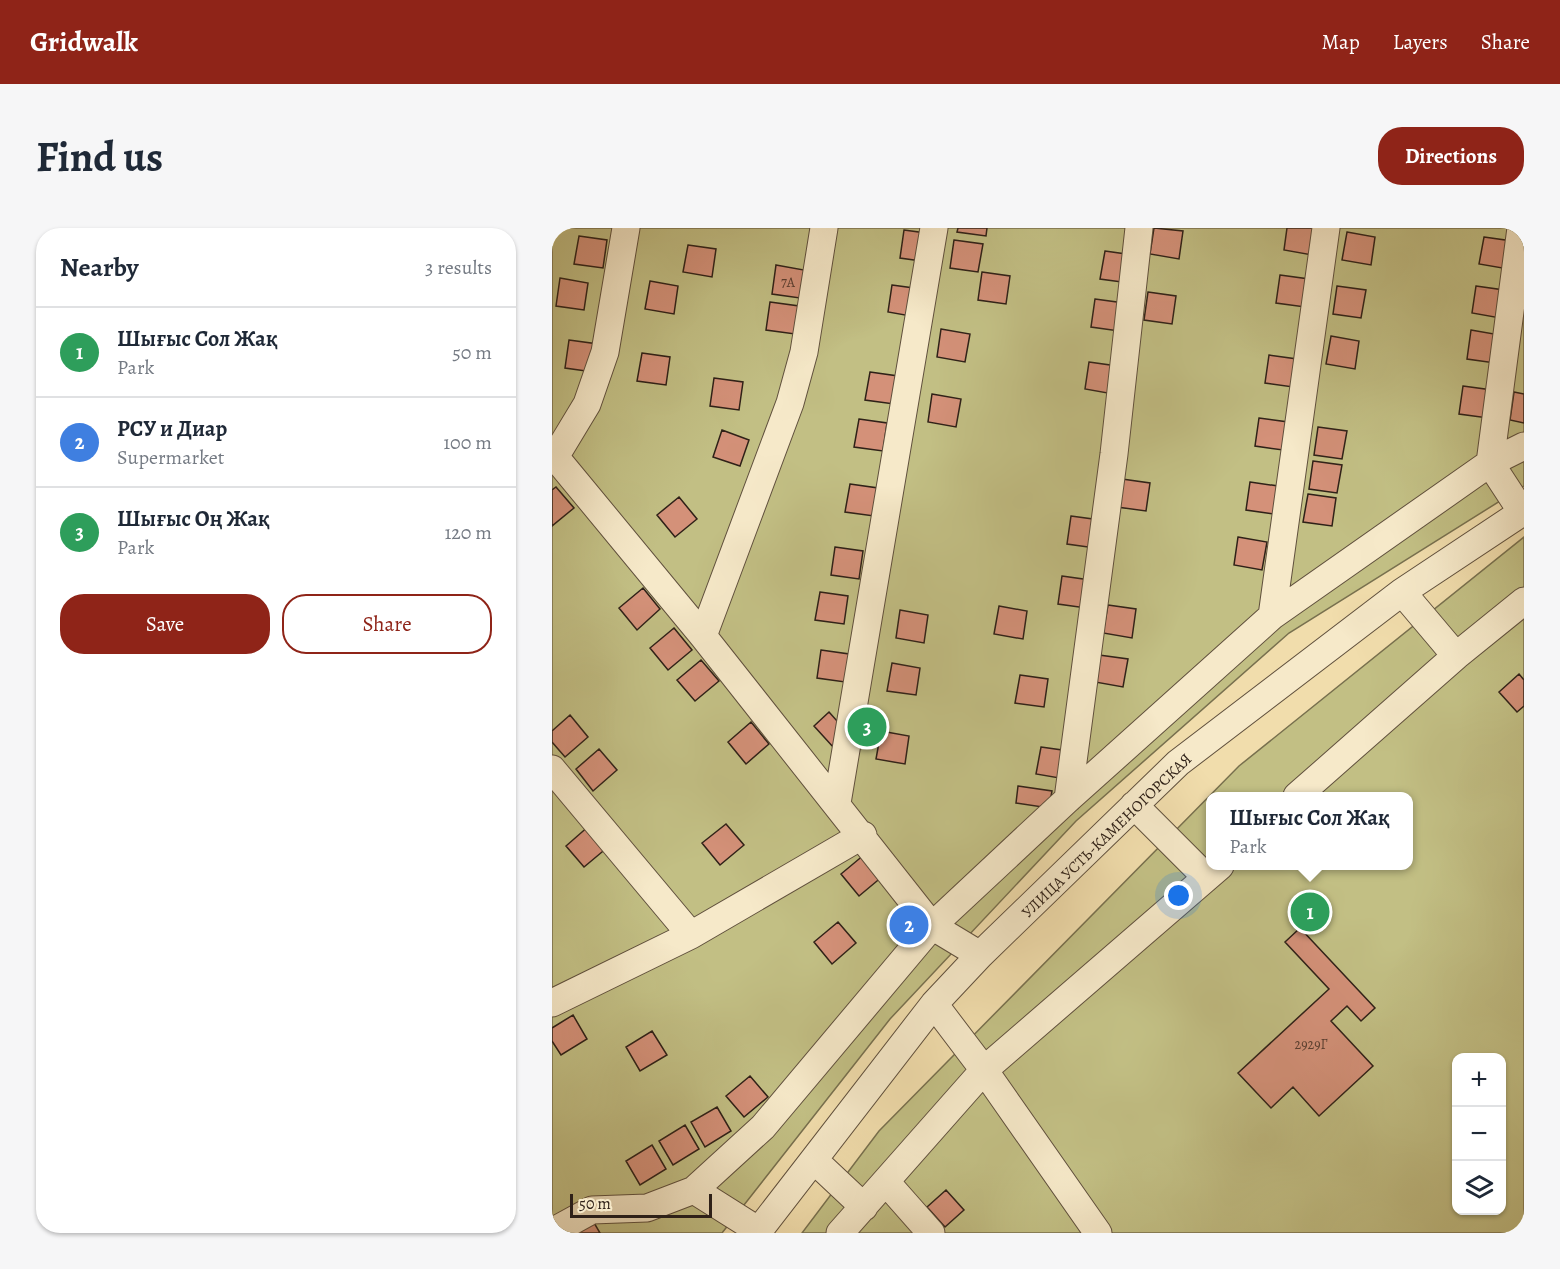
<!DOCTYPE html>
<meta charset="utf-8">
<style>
:root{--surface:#fff;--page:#f6f6f7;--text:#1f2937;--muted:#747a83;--line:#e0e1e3;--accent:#8f2418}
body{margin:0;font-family:Alegreya,serif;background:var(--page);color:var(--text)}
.controls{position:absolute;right:18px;bottom:18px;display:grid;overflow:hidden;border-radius:12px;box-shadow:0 2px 4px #0004}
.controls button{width:54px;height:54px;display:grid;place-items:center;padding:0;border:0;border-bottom:2px solid var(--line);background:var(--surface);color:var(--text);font:30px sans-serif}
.scale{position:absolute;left:18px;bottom:15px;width:142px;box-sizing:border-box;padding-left:6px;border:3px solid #2f2118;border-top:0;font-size:16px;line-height:21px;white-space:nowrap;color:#2f2118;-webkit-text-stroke:4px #f6e9c9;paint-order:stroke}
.you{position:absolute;left:627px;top:668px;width:21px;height:21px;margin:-15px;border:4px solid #fff;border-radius:50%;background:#1a73e8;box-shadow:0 0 0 9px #1a73e833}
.badge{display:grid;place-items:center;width:39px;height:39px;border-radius:50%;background:var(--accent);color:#fff;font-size:20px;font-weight:700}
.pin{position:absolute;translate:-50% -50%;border:3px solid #fff;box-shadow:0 2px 6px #0006}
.popup{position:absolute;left:654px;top:564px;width:207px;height:78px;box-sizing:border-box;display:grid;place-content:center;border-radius:12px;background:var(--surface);filter:drop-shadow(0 2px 4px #0005);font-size:20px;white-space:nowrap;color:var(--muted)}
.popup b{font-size:22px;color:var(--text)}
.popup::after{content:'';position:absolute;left:50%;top:100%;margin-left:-12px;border:12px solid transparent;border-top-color:var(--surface)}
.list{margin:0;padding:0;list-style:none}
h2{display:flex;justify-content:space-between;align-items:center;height:78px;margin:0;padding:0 24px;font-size:26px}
h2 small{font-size:20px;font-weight:400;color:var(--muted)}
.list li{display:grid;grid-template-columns:39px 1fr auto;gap:18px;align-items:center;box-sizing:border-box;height:90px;padding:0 24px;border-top:2px solid var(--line)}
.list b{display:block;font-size:22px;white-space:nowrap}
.list p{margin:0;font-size:20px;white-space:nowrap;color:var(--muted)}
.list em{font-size:20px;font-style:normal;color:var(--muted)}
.actions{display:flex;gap:12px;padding:18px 24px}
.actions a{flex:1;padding:14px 0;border:2px solid var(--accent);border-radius:24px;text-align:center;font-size:21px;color:var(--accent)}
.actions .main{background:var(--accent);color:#fff}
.icon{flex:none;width:33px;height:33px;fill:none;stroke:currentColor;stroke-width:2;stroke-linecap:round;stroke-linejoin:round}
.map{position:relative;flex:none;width:972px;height:1005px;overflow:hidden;border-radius:24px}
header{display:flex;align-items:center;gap:36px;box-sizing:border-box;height:84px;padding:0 30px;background:var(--accent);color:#fff}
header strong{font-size:28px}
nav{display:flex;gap:33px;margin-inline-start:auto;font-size:21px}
.intro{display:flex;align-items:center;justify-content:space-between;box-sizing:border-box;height:144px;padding:0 36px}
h1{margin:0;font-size:42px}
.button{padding:15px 27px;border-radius:24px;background:var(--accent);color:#fff;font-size:21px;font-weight:700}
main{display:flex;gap:36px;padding:0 36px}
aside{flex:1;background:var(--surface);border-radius:24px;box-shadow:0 2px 4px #0004}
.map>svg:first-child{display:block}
.green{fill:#c2bf84;stroke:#78704e;stroke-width:1.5;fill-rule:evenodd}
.building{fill:#d49179;stroke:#2f2118;stroke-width:1.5}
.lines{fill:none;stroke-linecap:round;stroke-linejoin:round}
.minor-casing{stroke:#60503d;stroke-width:29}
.minor{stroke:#f6e9c9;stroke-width:27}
.labels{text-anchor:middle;stroke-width:6;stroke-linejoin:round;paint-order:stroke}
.number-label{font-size:14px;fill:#583d30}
.street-label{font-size:16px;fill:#2f2118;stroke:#f6e9c9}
</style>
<header>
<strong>Gridwalk</strong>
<nav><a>Map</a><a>Layers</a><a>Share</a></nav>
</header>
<div class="intro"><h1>Find us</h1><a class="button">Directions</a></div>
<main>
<aside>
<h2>Nearby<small>3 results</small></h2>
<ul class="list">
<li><span class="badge" style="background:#2e9e5b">1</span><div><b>Шығыс Сол Жақ</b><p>Park</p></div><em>50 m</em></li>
<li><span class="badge" style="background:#3f7fe0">2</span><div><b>РСУ и Диар</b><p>Supermarket</p></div><em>100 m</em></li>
<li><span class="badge" style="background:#2e9e5b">3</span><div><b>Шығыс Оң Жақ</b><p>Park</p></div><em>120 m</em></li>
</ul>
<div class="actions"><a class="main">Save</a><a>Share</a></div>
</aside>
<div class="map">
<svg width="972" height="1005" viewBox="0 0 972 1005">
<rect width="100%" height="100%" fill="#f1ddac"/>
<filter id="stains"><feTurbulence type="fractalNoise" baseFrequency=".00333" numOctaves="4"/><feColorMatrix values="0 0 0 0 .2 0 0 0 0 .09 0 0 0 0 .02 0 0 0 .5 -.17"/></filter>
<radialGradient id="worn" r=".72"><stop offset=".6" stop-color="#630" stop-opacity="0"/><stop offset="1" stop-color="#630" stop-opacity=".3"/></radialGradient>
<!-- green -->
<path class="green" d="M0 0H972V258L737 405 524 593 338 791 170 1005H0Z
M972 309V1005H250L327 903 687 538ZM659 568H857V638H659ZM904 830H950V982H904Z"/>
<!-- building -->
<path class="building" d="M406 0H435L434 8 405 4Z
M602 0 631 3 627 31 598 26Z
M735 0H764L760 27 732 22Z
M352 2 381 6 376 34 348 30Z
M795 4 823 9 819 37 790 32Z
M27 8 55 12 51 40 22 36Z
M932 9 960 13 956 41 927 36Z
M402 12 431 16 426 44 398 40Z
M136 17 164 21 160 49 131 44Z
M553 23 581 27 577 55 548 51Z
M224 37 252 42 248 70 220 66Z
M430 44 458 48 454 76 426 72Z
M728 47 757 51 753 79 724 75Z
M8 50 36 55 32 82 4 78Z
M98 53 126 58 122 86 93 81Z
M340 57 369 61 364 89 336 84Z
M785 58 814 62 809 90 781 86Z
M924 58 952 62 948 90 920 85Z
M596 64 624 68 620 96 592 92Z
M543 71 572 75 567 103 539 99Z
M218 74 247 78 243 106 214 102Z
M389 101 418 106 413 134 385 129Z
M919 102 948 107 943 135 915 131Z
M779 108 807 113 803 141 774 136Z
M17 112 46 116 41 144 13 140Z
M90 125 118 129 114 157 85 153Z
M717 127 745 131 741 159 713 155Z
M537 134 565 138 561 166 533 161Z
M318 144 346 148 342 176 313 172Z
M162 150 191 154 187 182 158 178Z
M911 158 940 162 936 190 907 186Z
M962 164 972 166V195L958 192Z
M380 166 409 171 404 199 376 194Z
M707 190 736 194 731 222 703 218Z
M307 191 335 195 331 223 302 219Z
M766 199 795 203 790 231 762 227Z
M170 202 197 212 188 238 161 229Z
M761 233 790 237 785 265 757 261Z
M570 251 598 255 594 283 565 279Z
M698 254 726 258 722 286 694 282Z
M298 256 326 260 322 288 293 284Z
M4 259 22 280 0 298V262Z
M756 266 784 270 780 298 751 294Z
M127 269 145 291 123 309 105 287Z
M519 288 548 292 543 320 515 316Z
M686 309 715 314 710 342 682 337Z
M283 319 311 323 307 351 279 347Z
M510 348 538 352 534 380 506 376Z
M91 360 108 381 85 402 67 380Z
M268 364 296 368 292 396 263 392Z
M556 377 584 381 580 410 551 405Z
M447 378 475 383 471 411 442 406Z
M348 382 376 387 372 415 344 410Z
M122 400 140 422 116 442 98 420Z
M269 422 297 426 293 454 265 450Z
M547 427 576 431 571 459 543 454Z
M149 432 167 453 143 473 125 452Z
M340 435 368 440 364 467 335 463Z
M967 446 972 452V478L965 484 947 464Z
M468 447 496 451 492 479 463 475Z
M277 484 285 493 290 488 282 520 262 498Z
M18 487 36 509 13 529 0 514V503Z
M199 494 217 516 194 536 176 514Z
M329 503 357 508 353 536 324 531Z
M489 519 517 523 513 551 484 546Z
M47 521 65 542 41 563 24 541Z
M466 558 500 563 497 580 464 575Z
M174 596 192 617 168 637 150 615Z
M38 597 56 619 32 639 14 618Z
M313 626 331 648 307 668 289 646Z
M362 685 373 698 350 718 338 705Z
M286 694 304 715 280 736 262 714Z
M748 700 823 780 809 793 795 778 779 793 821 838 767 888 741 859 719 880 686 845 777 761 733 714Z
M21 787 35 811 9 827 0 813V800Z
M100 803 115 827 88 843 74 819Z
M198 848 216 869 192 889 174 868Z
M165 879 179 903 153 919 139 894Z
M133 897 147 921 121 937 107 913Z
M100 917 114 941 88 957 74 933Z
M394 962 412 982 393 999 375 979Z
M41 993 48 1005H22Z"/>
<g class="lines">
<!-- minor casing -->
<g class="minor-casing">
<path id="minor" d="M969 0 938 235 970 284
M0 225 151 408 380 698 428 727
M3 229 35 176 53 124 74 0
M850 364 904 428
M720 388 774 0
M151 408 238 175 252 124 272 0
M0 541 139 707
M745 568 904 428 972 373
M516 571 562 226 587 0
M285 575 382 0
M582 577 654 649
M0 775 139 707 311 607
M382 776 432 842 546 1005
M262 932 312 979
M334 954 379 1005
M142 962 207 1003
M0 1004 40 982 95 980 142 962 211 899 380 698 516 571 720 388 938 235 972 218
M205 1005 382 776 428 727 626 535 850 364 972 283
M288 1005 432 842 668 638"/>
</g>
<!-- minor -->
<use href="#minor" class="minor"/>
</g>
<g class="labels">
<!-- number labels -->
<g class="number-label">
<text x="236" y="59">7А</text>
<text x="759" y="821">2929Г</text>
</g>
<!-- street labels -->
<g class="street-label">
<text transform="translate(554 607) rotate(-44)" y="6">УЛИЦА УСТЬ-КАМЕНОГОРСКАЯ</text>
</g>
</g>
<rect width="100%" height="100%" filter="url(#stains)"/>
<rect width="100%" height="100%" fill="url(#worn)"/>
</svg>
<div class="controls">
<button>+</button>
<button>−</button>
<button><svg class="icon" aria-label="layers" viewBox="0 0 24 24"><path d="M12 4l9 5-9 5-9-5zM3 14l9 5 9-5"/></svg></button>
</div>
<div class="scale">50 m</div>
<div class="you"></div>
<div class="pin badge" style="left:758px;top:684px;background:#2e9e5b">1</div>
<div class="popup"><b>Шығыс Сол Жақ</b>Park</div>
<div class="pin badge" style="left:357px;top:697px;background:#3f7fe0">2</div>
<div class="pin badge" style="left:315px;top:499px;background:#2e9e5b">3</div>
</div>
</main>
